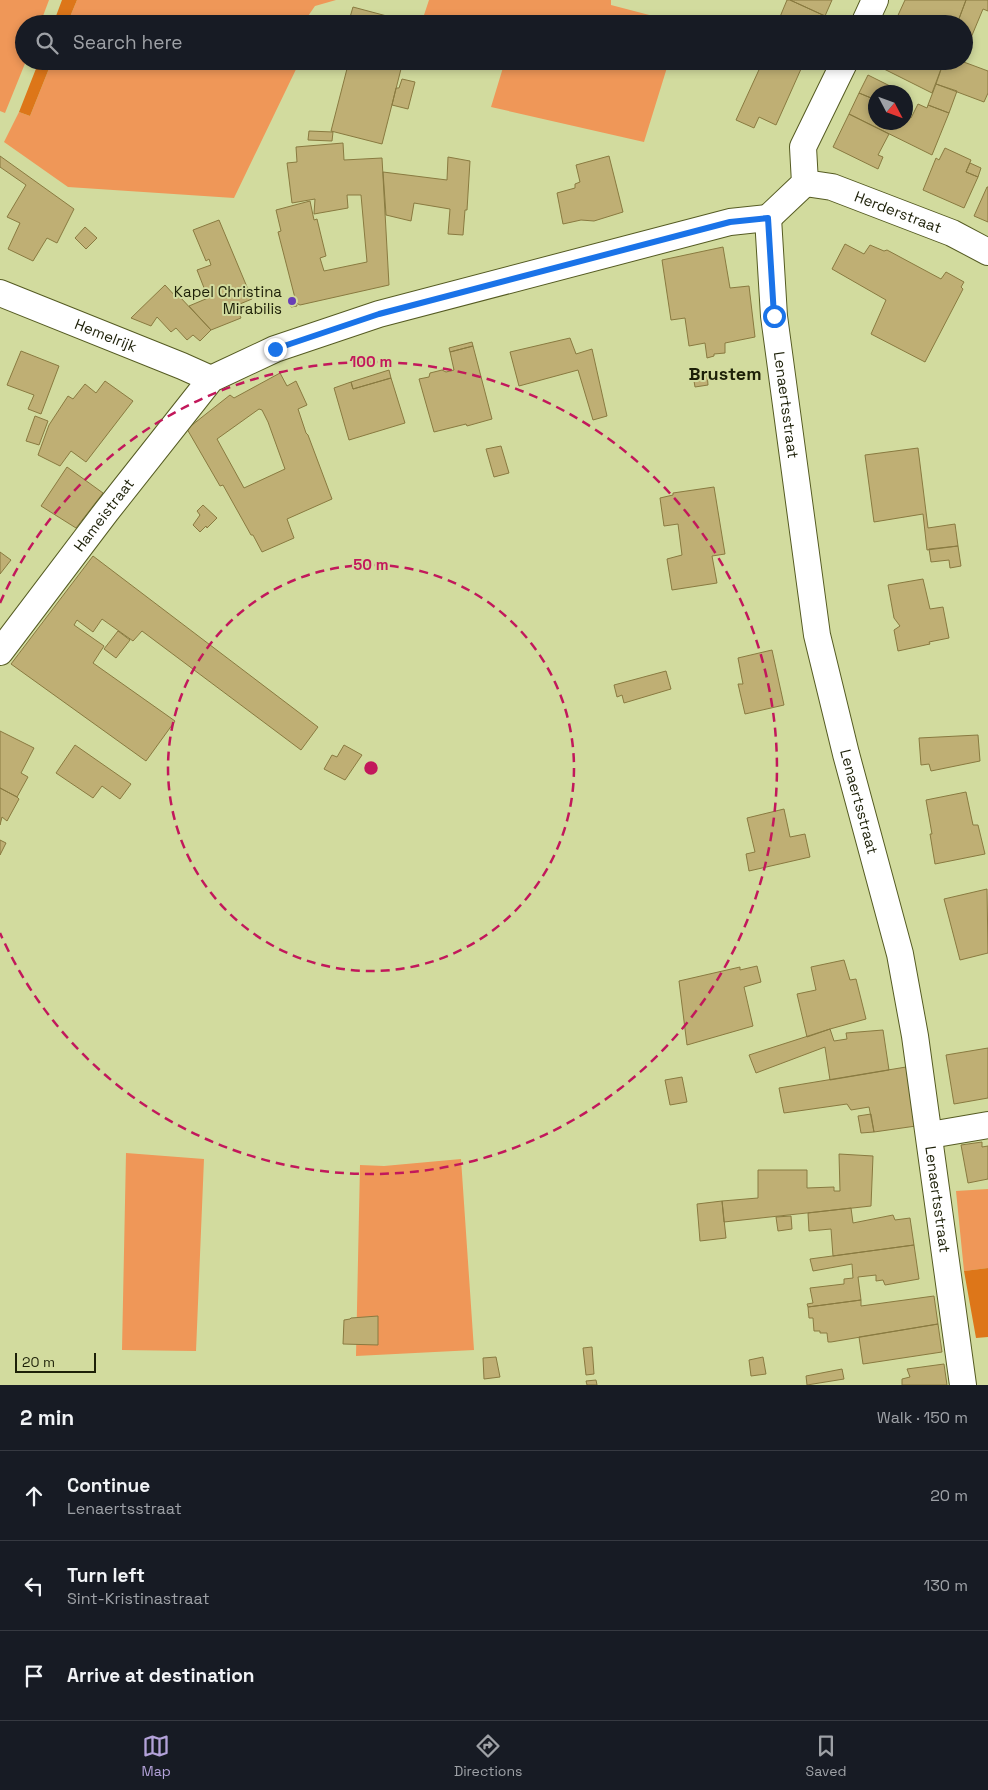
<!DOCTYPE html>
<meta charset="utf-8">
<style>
:root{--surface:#171b24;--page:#242831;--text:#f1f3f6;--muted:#9ea1a6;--line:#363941;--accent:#b3a2d9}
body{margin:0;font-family:"Space Grotesk",sans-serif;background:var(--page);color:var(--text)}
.compass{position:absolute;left:868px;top:85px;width:45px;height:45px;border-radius:50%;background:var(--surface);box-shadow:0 2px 8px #0003;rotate:131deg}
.scale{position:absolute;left:15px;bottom:12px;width:81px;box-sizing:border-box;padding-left:5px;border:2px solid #1d2008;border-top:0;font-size:14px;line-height:18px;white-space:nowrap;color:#1d2008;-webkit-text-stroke:4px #d2db9e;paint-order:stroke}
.stop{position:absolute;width:15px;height:15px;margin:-11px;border:4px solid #1a73e8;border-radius:50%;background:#fff}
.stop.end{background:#1a73e8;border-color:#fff;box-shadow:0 1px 5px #0008}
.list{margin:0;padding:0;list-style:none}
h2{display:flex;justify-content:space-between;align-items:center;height:65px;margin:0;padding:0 20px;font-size:21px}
h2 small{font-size:16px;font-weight:400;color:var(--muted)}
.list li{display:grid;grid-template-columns:32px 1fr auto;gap:15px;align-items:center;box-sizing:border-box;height:90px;padding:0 20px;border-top:1px solid var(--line)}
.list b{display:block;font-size:19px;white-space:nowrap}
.list p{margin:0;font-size:16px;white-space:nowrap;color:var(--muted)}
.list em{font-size:16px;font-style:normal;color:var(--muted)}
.icon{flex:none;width:28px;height:28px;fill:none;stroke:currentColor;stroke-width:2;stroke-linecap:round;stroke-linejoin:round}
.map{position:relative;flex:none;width:988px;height:1385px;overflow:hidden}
.search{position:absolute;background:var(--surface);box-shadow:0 2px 8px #0003;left:15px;right:15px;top:15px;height:55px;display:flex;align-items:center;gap:12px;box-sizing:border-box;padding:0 18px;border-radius:28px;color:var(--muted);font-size:19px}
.sheet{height:335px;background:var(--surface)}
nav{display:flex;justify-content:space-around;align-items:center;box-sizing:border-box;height:70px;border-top:1px solid var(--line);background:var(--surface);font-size:14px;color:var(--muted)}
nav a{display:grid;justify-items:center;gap:2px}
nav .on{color:var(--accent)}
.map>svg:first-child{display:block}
.green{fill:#ef9758}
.forest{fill:#dd7619}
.building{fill:#bfaf74;stroke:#897a40;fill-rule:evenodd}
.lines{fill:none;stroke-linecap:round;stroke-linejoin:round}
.street-casing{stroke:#555b22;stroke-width:28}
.street{stroke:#fff;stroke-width:26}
.route{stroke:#1a73e8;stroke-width:6}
.ring{fill:none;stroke:#c2185b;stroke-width:2.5;stroke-dasharray:9 6}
.poi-dot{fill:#683eb6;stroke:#d2db9e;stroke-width:2}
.labels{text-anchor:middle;stroke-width:4;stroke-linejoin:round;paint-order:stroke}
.street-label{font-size:15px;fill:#1d2008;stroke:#d2db9e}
.poi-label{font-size:15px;fill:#1d2008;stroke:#d2db9e;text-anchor:end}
.quarter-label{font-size:18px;font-weight:bold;fill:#1d2008;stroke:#d2db9e}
.centre{fill:#c2185b;stroke:#d2db9e;stroke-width:2.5}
.ring-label{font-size:15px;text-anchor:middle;font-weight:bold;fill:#c2185b;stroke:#d2db9e;stroke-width:4;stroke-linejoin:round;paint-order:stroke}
</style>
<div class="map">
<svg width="988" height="1385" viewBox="0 0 988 1385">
<rect width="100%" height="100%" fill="#d2db9e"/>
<!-- green -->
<path class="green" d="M0 0H49L40 24H24V61H26L5 113 0 111Z
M77 0H336L315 6 306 19 307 24H67Z
M429 0H611V5L680 23 431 24 422 21Z
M52 61H300L234 198 68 187 4 142 19 112 30 116Z
M505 61H669L644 142 491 107Z
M126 1153 204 1159 196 1351 122 1350Z
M461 1159 474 1350 356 1356 360 1165 384 1166Z
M988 1189V1268L964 1271 956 1191Z"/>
<!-- forest -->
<path class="forest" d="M62 0H77L67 24H53Z
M39 61H52L30 116 19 112Z
M988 1268V1337L976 1338 964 1271Z"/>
<!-- building -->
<path class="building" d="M787 0H790L825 16 821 24H777Z
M790 0H832L825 16Z
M905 0H966L957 24H894Z
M966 0H988V11L983 9 965 52 964 24H957Z
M353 7 413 23 412 24H348Z
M349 61H403L382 144 331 131Z
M763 61H783L801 69 776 125 759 117 754 128 736 120Z
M783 61H804L801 69Z
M875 61H944L932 93 874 64Z
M944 61H961L988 71V93L984 102 936 84Z
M868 75 890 86 887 92H876V100L859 93Z
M402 79 415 82 408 109 392 105 396 88H399Z
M936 84 957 91 949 113 928 105Z
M859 93 876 100V122H906V115L911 118 918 104 927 108 928 105 949 113 932 155 849 114Z
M849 114 889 134 878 155 883 157 878 169 833 147Z
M309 131 333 132 332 141 308 140Z
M343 143 344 160 382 158 389 285 300 305 296 303 295 298 278 232 281 231 276 210 310 201 314 220 317 219 326 256 320 258 324 271 367 262 361 195H347L348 208 314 214 315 199 292 203 287 163 297 162 296 147Z
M945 148 971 160 966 172 978 177 964 208 923 190 936 158 939 160Z
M0 156 74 209 57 243 47 238 33 261 8 249 20 223 7 217 26 185 0 167Z
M609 156 623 212 594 221 581 220 563 224 557 193 575 188V184L580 182 576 165Z
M448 157 470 161 467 210H465L463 235 448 234 450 209 414 203 411 221 386 215 383 172 447 180Z
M970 163 981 168 978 177 966 172Z
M987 187H988V222L974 216Z
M219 220 252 299 235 306 241 318 211 330 189 306 208 298 197 270 211 265 209 259 206 261 193 230Z
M85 227 97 238 86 249 75 238Z
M845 244 864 254 870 245 884 251 887 250 941 279 946 272 964 282 961 287 963 289 925 362 871 334 886 300 832 269Z
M723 247 730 288 749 286 755 337 725 343V353L714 354V356L707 358 705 343 689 346 685 318 671 320 662 260Z
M165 285 177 298 179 296 211 330 200 341 193 335 187 340 176 328 171 332 157 317 151 326 131 318Z
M295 298 297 306 291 307 288 299Z
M570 338 576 354 592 349 607 416 593 420 578 370 519 386 510 352Z
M472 342 473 346 450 352 449 348Z
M473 346 492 419 467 426 466 424 434 432 419 379 429 377 430 373 442 370 446 372 454 370 450 352Z
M21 351 59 366 41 414 28 409 34 395 7 385Z
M389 370 391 378 353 389 351 382Z
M280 373 287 386 296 381 307 405 298 409 306 433 308 435 332 499 287 519 294 538 262 552 253 535H251L223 485 220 486 187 429 230 395 234 398ZM259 409 262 410 268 422 285 469 244 488 217 439Z
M707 373 708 385 695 387 693 375Z
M391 378 405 423 349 440 334 388 351 382 353 389Z
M105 381 133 401 86 462 71 451 60 466 38 455 49 425 68 396 73 399 85 384 96 393Z
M35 416 48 421 39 445 26 441Z
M501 446 509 473 494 477 486 449Z
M918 448 928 528 955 524 958 546 927 550 923 514 874 522 865 455Z
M67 467 103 493 76 528 41 506Z
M714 487 725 554 712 556 717 583 672 590 667 559 682 555 678 524 664 526 660 498 673 495V493Z
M203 505 217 518 207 528 206 526 200 532 193 525 200 515 197 511Z
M958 546 961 566 950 568 949 560 931 562 929 549Z
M0 552 11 560 0 574Z
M93 556 318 727 301 750 142 631 133 641 102 619 93 632 77 620 74 625 104 646 93 663 175 721 146 761 11 664Z
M923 579 930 609 943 607 949 638 929 642 930 644 898 651 894 630 900 626 894 618 888 585Z
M118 631 130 640 116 658 104 649Z
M772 650 784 705 745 714 738 684H743L738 658Z
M666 671 671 689 624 703 622 695 617 697 614 685Z
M0 731 34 748 21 773 28 777 17 797 0 788Z
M978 735 980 761 931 771 929 764 921 765 919 738Z
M75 745 131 784 120 799 102 786 93 798 56 773Z
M344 745 362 755 345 780 324 769 332 755 337 757Z
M0 788 17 797 19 799 7 821 2 817 0 825Z
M966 792 973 825H978L985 854 935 864 930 834H932L926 800Z
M784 809 790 837 805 834 810 857 749 871 746 854 755 852 747 818Z
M0 840 6 843 0 855Z
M987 889 988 953 960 960 944 899Z
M844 960 850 980 856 979 866 1019 830 1029 807 1037 797 994 816 990 811 967Z
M757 966 761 982 744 987 753 1026 687 1045 679 981 740 967V970Z
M830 1029 834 1041 847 1039 846 1033 883 1030 889 1070 830 1080 825 1047 756 1073 749 1055Z
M988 1048V1098L954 1104 946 1055Z
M906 1067 916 1126 874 1132 869 1107 851 1110 847 1104 784 1113 779 1088Z
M682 1077 687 1102 670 1105 665 1080Z
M871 1114 874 1132 861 1133 858 1116Z
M982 1142V1147L988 1146V1179L968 1183 961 1145Z
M839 1154 873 1156 871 1206 724 1222 722 1201 758 1198V1170H807V1188L834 1187V1191H840Z
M722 1201 726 1238 700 1241 697 1204Z
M851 1208 853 1223 893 1215 895 1220 910 1218 914 1245 833 1256 831 1229 809 1231 808 1213Z
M791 1216 792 1229 778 1231 776 1217Z
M914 1245 919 1279 885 1285 883 1280 876 1281V1275L858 1277 861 1300 808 1307 807 1304 813 1303 810 1288 844 1284V1279L853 1278 852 1264 813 1271 810 1259Z
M934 1296 938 1324 831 1342H828L827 1333H820V1331H814L813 1318H809L808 1307 861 1300V1306Z
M378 1316V1345L343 1344 344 1320 350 1319 351 1318Z
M938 1324 942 1352 863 1364 859 1337Z
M592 1347 594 1374 586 1375 583 1348Z
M496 1357 500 1377 484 1379 483 1358Z
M763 1357 766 1374 751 1376 749 1360Z
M944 1364 947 1385H902V1379L910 1377 907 1369Z
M842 1369 844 1379 807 1385 806 1376Z
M596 1380 597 1385H587L586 1381Z"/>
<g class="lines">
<!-- street casing -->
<g class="street-casing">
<g id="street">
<path d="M864 24 875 0"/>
<path id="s1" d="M805 183 832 187 952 233 988 252"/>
<path id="s2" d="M768 218 774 316 817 635 846 754 900 954 915 1036 963 1385"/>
<path d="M768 218 805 183 803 147 845 61"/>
<path id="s3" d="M0 293 182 366 211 379"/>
<path id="s4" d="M0 652 106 512 211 379 275 349 379 314 730 222 768 218"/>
<path d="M930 1135 988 1125"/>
</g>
</g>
<!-- street -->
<use href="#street" class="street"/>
</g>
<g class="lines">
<!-- route -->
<path class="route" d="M275 349 379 314 730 222 768 218 774 316"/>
</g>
<!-- distance rings -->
<g class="ring">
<circle cx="371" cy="768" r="203"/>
<path d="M0 603A406 406 0 1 1 0 933"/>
</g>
<!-- markers -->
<circle class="poi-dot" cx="292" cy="301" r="5"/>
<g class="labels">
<!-- street labels -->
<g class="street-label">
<text dy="5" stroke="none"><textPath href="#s1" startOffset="98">Herderstraat</textPath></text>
<text dy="5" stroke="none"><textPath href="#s3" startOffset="114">Hemelrijk</textPath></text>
<text dy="5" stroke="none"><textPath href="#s2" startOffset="188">Lenaertsstraat</textPath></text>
<text dy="5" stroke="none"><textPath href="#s4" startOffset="172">Hameistraat</textPath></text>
<text dy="5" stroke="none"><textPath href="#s2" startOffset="592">Lenaertsstraat</textPath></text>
<text dy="5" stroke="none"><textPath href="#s2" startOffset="998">Lenaertsstraat</textPath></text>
</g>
<!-- poi labels -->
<g class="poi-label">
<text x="282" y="297">Kapel Christina<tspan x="282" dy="17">Mirabilis</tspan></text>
</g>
<!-- quarter labels -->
<g class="quarter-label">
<text x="725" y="380">Brustem</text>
</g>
</g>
<circle cx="371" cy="768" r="8" class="centre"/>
<g class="ring-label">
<text x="371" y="367">100 m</text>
<text x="371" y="570">50 m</text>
</g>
</svg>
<svg class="compass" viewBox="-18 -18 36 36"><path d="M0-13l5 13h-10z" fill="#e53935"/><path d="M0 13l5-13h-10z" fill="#9ea1a6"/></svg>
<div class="scale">20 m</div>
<div class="stop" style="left:774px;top:316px"></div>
<div class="stop end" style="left:275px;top:349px"></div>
<div class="search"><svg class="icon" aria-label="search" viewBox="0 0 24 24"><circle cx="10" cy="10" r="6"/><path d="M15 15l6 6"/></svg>Search here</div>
</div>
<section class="sheet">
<h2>2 min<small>Walk · 150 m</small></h2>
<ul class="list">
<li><svg class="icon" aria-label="ahead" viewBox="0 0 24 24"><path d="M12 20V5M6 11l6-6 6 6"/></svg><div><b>Continue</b><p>Lenaertsstraat</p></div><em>20 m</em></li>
<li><svg class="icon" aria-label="left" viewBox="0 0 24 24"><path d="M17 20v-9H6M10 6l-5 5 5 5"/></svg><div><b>Turn left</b><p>Sint-Kristinastraat</p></div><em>130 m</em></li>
<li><svg class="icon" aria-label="arrive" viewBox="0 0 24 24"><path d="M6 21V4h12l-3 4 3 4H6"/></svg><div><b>Arrive at destination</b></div></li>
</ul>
</section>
<nav>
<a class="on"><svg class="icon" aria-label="map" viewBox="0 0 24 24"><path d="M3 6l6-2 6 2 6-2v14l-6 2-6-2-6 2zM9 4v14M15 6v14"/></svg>Map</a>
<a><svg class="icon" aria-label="directions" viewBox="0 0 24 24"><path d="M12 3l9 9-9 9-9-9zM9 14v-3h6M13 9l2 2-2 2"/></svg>Directions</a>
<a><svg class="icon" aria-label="saved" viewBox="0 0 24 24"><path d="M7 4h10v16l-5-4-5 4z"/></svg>Saved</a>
</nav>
